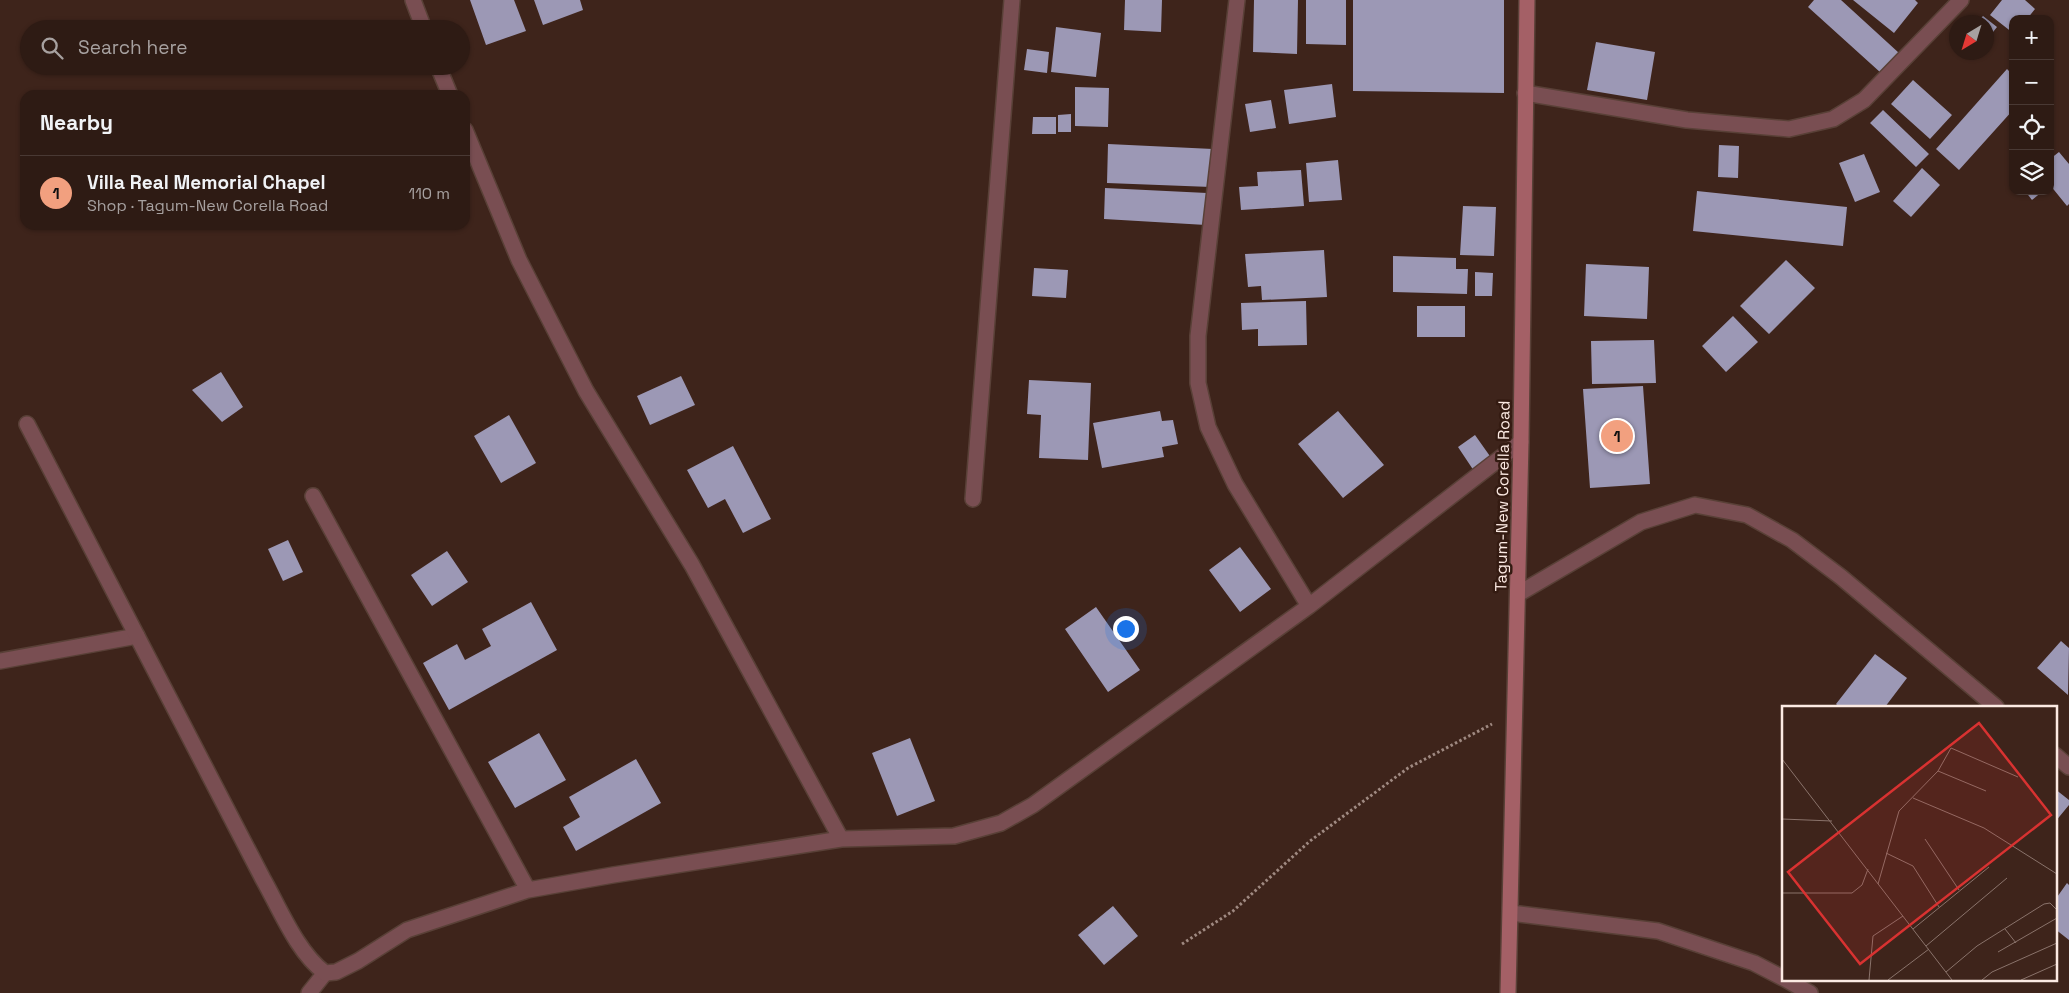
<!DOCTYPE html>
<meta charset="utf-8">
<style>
:root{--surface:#2e1b14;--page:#3a2822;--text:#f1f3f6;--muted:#a7a1a0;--line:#493934;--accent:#f2a07f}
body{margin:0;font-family:"Space Grotesk",sans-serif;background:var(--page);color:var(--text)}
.controls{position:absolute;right:15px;top:15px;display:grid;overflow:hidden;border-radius:10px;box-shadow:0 1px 4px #0004}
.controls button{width:45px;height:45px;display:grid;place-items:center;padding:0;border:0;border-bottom:1px solid var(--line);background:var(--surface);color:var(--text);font:25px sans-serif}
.compass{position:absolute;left:1949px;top:15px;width:45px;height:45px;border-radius:50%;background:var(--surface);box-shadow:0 1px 4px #0004;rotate:218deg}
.you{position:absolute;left:1125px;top:628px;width:18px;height:18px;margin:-12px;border:4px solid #fff;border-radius:50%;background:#1a73e8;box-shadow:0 0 0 8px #1a73e833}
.badge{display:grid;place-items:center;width:32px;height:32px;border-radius:50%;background:var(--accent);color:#111;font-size:16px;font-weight:700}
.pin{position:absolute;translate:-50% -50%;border:2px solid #fff;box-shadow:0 1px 5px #0006}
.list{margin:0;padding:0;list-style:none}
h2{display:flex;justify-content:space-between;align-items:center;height:65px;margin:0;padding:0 20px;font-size:21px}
h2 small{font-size:16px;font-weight:400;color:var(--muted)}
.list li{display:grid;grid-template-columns:32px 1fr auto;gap:15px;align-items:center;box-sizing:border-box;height:75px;padding:0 20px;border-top:1px solid var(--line)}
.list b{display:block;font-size:19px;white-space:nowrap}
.list p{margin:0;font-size:16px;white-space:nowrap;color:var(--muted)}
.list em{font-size:16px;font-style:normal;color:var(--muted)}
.icon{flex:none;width:28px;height:28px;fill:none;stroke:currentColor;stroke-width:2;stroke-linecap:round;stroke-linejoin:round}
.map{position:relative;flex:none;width:2069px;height:993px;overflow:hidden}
.search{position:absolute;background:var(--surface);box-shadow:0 1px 4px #0004;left:20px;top:20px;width:450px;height:55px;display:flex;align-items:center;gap:12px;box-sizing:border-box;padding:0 18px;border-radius:28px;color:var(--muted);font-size:19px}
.panel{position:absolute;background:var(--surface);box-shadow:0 1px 4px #0004;left:20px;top:90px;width:450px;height:140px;border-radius:15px}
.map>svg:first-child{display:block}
.building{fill:#9c98b5}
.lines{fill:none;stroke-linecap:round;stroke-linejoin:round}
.lane-casing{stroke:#594037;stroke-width:18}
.street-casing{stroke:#594037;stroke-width:18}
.secondary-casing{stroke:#594037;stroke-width:18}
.path{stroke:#9f8981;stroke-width:3;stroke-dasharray:2.5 2.5;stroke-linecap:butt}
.lane{stroke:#794e52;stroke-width:15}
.street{stroke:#794e52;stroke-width:15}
.secondary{stroke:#a46066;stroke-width:15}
.labels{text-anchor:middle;stroke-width:5;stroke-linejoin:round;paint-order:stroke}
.street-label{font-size:16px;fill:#fceae3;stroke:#341b12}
.inset-road{fill:none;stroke:#8a736b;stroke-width:1}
.view{fill:#d83231;fill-opacity:0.15;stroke:#d83231;stroke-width:2.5}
.inset-edge{fill:none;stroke:#fceae3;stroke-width:2.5}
</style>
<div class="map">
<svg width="2069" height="993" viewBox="0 0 2069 993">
<rect width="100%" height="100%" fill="#3e241b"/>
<!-- building -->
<path class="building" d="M470 0H514L526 31 486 45Z
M534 0H580L583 10 543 25Z
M1125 0H1162L1161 32 1124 30Z
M1254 0H1298L1297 54 1253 52Z
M1306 0H1346V45L1306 44Z
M1353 0H1504V93L1353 91Z
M1814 0H1841L1899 53 1881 73 1808 7Z
M1853 0H1915L1918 3 1894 33Z
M2002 0H2025L2035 9 2027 19H2013V33L1990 15Z
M1983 16 1997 27 1986 41V22H1977Z
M1056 27 1101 33 1096 77 1051 72Z
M1596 42 1655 52 1647 100 1587 90Z
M1027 49 1049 52 1047 73 1024 70Z
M2007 69 2013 75V110L1959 170 1936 149Z
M1913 80 1952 115 1930 139 1891 104Z
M1332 84 1336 117 1289 124 1284 90Z
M1075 87 1109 88 1108 127 1075 126Z
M1271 100 1276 128 1250 132 1245 104Z
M1883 110 1929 154 1916 167 1870 123Z
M1071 114V132H1058V115Z
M1033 117H1056V134H1032Z
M1108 144 1213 149 1211 187 1107 183Z
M1719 145 1739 146 1738 178 1718 177Z
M2059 152 2069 164V204L2067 206 2050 185V159Z
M1864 154 1880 192 1855 202 1839 163Z
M1338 160 1342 200 1309 202 1306 163Z
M1922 168 1940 185 1911 217 1893 201Z
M1301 170 1304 206 1241 210 1239 187 1258 186 1257 172Z
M1105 188 1207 193 1206 225 1104 219Z
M1697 191 1847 207 1843 246 1693 231Z
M2025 191H2043L2032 200Z
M1463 206 1496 207 1494 256 1460 255Z
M1324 250 1327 297 1262 300 1261 286 1248 287 1245 254Z
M1393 256 1456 258V269H1468L1467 294 1393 292Z
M1786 260 1815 288 1769 334 1740 306Z
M1586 264 1649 267 1647 319 1584 316Z
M1034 268 1068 270 1066 298 1032 296Z
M1475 272 1493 273 1492 296H1475Z
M1306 301 1307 345 1258 346V329L1242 330 1241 303Z
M1417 306H1465V337H1417Z
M1733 316 1758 342 1726 372 1702 346Z
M1654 340 1656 383 1592 384 1591 341Z
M221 372 243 407 222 422 192 390Z
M681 376 695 405 650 425 637 396Z
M1029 380 1091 383 1088 460 1039 458 1041 415 1027 414Z
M1643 386 1650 484 1590 488 1583 389Z
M1160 411 1162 421 1173 420 1178 444 1162 447 1164 457 1102 468 1093 423Z
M1338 411 1384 465 1343 498 1298 444Z
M509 415 536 463 501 483 474 436Z
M1475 435 1492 459 1474 471 1458 447Z
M733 446 771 519 743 533 725 499 708 508 687 470Z
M288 540 303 572 283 581 268 549Z
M1240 547 1271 589 1240 612 1209 570Z
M447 551 468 582 432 606 411 575Z
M531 602 557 650 449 710 423 663 457 644 465 660 491 646 482 629Z
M1096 607 1140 670 1108 692 1065 629Z
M2061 641 2069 648 2068 695 2037 668Z
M1875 654 1907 678 1885 707H1839L1836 704Z
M539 733 566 780 515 808 488 762Z
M910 738 935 801 897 816 872 753Z
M636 759 661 803 576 851 563 827 580 817 569 797Z
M2055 789 2069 800V805L2055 822Z
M2067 883 2069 885V940L2055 929V900Z
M1113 906 1138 936 1104 965 1078 935Z"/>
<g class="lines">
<!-- lane casing -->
<g class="lane-casing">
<path id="lane" d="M0 661 137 636
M1511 913 1658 931 1754 963 1783 978
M1785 979 1810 993
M309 993 325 973"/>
</g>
<!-- street casing -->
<g class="street-casing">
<path id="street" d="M413 0 424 29
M1237 0 1198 336V383L1208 427 1235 484 1309 606
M438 66 450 95
M1525 93 1687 120 1789 129 1833 119 1864 100 1961 0
M465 130 519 260 586 391 692 565 841 839
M27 424 263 879C280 909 297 952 325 973L336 972 358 961 407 930 528 890 613 875 841 839 954 836 1001 823 1033 805 1309 606 1521 442
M313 496 528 890
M973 499 1012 0
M1518 594 1641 522 1695 505 1747 515 1792 540 1841 577 1996 707
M2055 755 2069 767"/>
</g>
<!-- secondary casing -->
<g class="secondary-casing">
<path id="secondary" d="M1508 993 1521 442 1527 0"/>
</g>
<!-- path -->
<path class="path" d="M1182 944 1233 911 1310 841 1408 768 1492 724"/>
<!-- lane -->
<use href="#lane" class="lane"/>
<!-- street -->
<use href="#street" class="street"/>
<!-- secondary -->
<use href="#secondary" class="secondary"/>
</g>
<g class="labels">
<!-- street labels -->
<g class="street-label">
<text transform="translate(1502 496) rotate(-89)" y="6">Tagum-New Corella Road</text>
</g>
</g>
<!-- overview -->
<g transform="translate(1782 706)">
<rect width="275" height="275" fill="#3e241b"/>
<path class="inset-road" d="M0 53 170 274M156 65 204 85M131 92 202 122 275 168M0 113 50 115M143 133 177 184M104 147 131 160 157 201M96 178 117 105 156 65 169 42 236 71M0 187H70L80 179 86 163M131 223 207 161M223 223 234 237M144 240 225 172M216 246 275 212M164 266 195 240 262 198 268 197 275 204M87 274 91 230 121 210M106 274 147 243M200 274 210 266 275 237M239 274 275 258"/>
<path class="view" d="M197 17 269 109 78 258 6 166Z"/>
<rect width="275" height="275" class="inset-edge"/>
</g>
</svg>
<div class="controls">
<button>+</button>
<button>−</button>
<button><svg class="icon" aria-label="locate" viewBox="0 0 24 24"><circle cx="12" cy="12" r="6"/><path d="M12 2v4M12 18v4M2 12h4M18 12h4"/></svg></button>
<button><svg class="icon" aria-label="layers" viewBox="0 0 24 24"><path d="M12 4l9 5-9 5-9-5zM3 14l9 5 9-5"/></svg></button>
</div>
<svg class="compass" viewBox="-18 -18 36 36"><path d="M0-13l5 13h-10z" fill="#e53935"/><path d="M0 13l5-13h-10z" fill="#a7a1a0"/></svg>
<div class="you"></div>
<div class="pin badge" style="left:1617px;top:436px">1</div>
<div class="search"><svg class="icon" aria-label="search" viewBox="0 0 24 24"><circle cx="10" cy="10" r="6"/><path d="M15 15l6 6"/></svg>Search here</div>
<section class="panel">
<h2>Nearby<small></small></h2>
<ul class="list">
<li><span class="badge">1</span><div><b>Villa Real Memorial Chapel</b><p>Shop · Tagum-New Corella Road</p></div><em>110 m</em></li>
</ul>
</section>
</div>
